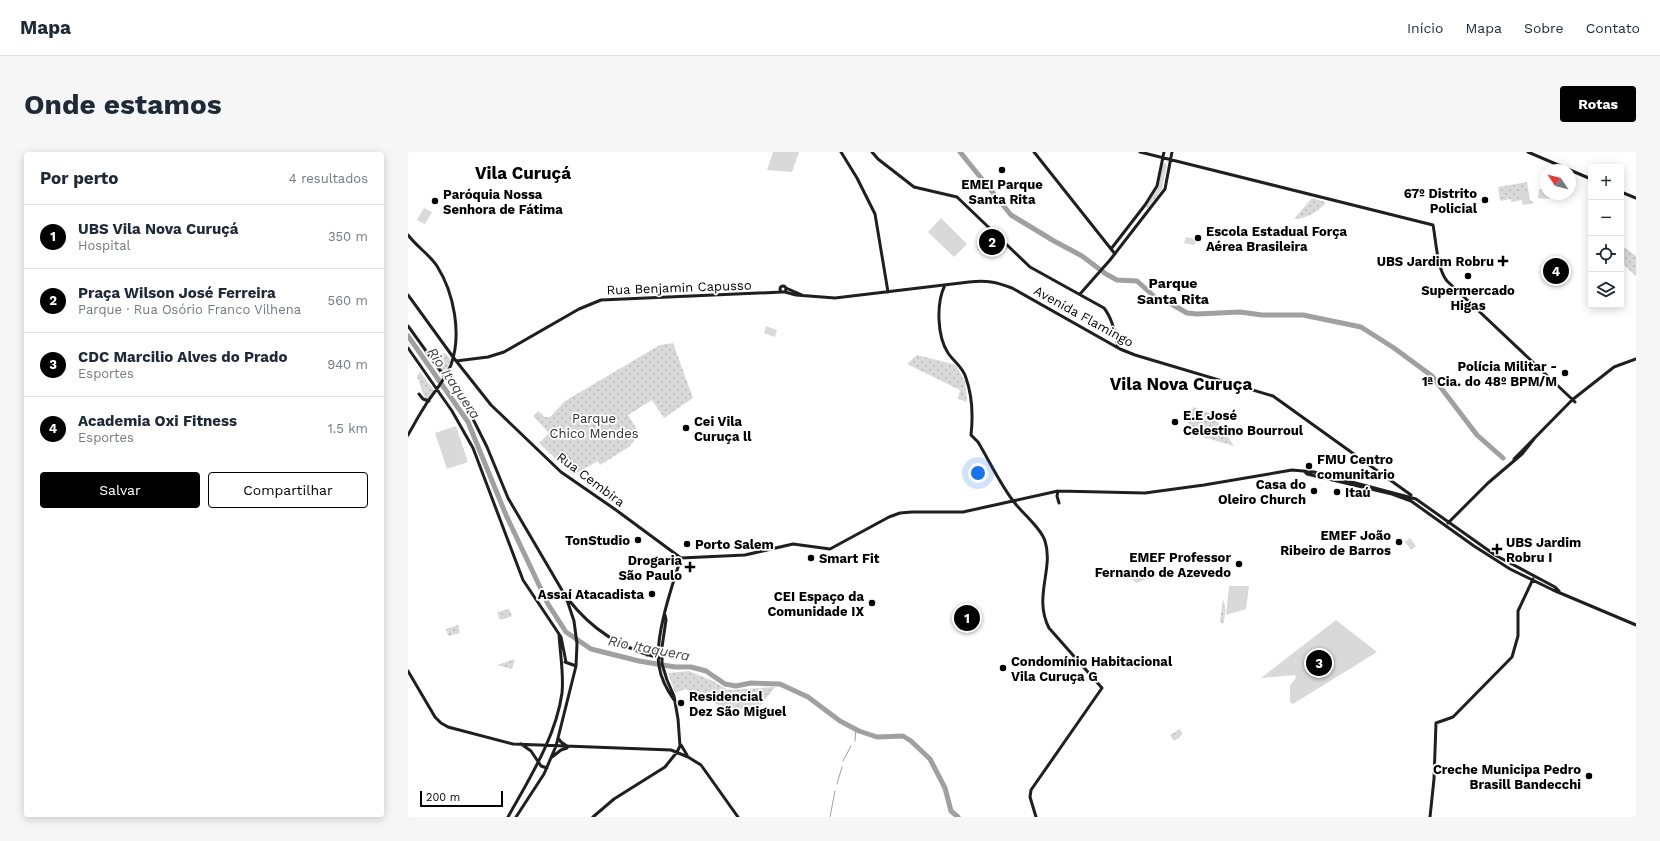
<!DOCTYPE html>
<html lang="pt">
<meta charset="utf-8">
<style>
:root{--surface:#fff;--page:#f6f6f7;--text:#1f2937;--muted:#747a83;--line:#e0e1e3;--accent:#000}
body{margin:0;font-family:"Work Sans",sans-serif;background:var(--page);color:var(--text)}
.controls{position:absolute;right:12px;top:12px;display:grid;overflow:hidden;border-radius:4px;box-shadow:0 2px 10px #0003}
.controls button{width:36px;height:36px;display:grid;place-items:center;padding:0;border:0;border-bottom:1px solid var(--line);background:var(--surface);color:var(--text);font:20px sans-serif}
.compass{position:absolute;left:1132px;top:12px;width:36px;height:36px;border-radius:50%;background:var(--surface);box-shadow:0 2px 10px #0003;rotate:305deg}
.scale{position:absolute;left:12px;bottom:10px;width:83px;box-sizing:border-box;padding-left:4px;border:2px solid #000;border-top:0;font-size:11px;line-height:14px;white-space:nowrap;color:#000;-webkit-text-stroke:3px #fff;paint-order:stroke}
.you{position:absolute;left:570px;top:321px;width:14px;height:14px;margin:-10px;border:3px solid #fff;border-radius:50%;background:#1a73e8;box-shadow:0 0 0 6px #1a73e833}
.badge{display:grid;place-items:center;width:26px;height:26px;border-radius:50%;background:var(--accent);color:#fff;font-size:13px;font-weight:700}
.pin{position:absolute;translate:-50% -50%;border:2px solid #fff;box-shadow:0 1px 4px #0006}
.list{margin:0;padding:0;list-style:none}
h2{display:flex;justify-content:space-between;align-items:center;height:52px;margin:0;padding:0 16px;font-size:17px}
h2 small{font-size:13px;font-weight:400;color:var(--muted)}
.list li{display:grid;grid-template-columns:26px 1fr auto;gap:12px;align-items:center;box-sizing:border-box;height:64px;padding:0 16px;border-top:1px solid var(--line)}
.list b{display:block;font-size:15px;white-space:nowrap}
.list p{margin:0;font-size:13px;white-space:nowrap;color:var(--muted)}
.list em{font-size:13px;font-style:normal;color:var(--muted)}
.actions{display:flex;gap:8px;padding:12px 16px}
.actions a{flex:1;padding:9px 0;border:1px solid var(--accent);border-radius:4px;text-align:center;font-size:14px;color:var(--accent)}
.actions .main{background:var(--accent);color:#fff}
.icon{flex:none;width:22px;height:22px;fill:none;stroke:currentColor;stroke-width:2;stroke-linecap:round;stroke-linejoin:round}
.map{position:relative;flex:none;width:1228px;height:665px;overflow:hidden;border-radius:4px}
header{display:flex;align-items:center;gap:24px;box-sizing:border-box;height:56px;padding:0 20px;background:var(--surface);border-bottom:1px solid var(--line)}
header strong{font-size:19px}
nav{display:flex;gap:22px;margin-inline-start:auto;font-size:14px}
.intro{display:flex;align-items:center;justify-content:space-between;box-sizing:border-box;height:96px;padding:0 24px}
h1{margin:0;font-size:28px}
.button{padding:10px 18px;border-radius:4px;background:var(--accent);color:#fff;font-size:14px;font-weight:700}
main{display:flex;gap:24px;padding:0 24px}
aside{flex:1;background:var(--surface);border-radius:4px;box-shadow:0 2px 10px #0003}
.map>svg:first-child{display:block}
.grass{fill:url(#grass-tufts)}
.park{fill:url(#park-dots)}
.garden{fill:#d9d9d9}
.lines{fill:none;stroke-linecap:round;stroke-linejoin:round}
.stream{stroke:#a0a0a0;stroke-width:1}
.river{stroke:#a0a0a0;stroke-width:5}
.secondary{stroke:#1f1f1f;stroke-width:3}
.poi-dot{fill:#000;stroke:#fff;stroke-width:1.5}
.labels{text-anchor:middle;stroke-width:3.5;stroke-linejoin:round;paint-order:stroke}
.poi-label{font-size:13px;font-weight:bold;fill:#000;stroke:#fff;text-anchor:end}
.street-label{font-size:13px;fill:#000;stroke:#fff}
.park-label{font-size:13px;fill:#303030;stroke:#fff}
.neighbourhood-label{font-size:14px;font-weight:bold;fill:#000;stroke:#fff}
.water-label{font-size:14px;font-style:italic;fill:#414141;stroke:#fff}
.district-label{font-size:17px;font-weight:bold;fill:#000;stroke:#fff}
</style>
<header>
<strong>Mapa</strong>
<nav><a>Início</a><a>Mapa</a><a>Sobre</a><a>Contato</a></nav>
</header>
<div class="intro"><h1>Onde estamos</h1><a class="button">Rotas</a></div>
<main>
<aside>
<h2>Por perto<small>4 resultados</small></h2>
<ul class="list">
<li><span class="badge">1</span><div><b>UBS Vila Nova Curuçá</b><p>Hospital</p></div><em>350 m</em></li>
<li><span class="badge">2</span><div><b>Praça Wilson José Ferreira</b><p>Parque · Rua Osório Franco Vilhena</p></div><em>560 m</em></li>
<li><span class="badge">3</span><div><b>CDC Marcilio Alves do Prado</b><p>Esportes</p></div><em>940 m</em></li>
<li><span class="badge">4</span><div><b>Academia Oxi Fitness</b><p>Esportes</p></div><em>1.5 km</em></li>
</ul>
<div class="actions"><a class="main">Salvar</a><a>Compartilhar</a></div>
</aside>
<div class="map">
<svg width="1228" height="665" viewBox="0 0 1228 665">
<defs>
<pattern id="grass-tufts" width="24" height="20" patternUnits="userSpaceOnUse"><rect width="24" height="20" fill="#d9d9d9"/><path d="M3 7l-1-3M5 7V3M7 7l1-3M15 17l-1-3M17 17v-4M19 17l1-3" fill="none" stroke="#b8b8b8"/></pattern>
<pattern id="park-dots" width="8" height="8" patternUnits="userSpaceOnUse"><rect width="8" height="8" fill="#d9d9d9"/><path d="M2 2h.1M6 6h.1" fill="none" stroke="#b8b8b8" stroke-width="1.8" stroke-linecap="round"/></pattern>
</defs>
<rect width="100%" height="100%" fill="#fff"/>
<!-- grass -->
<path class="grass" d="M755 11 759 12 754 37 740 56 737 54 750 36Z"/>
<!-- park -->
<path class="park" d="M1119 30 1122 48 1127 51 1115 53 1114 48 1103 50V47L1092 49 1090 35Z
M904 46 917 50V52C908 61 899 66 886 67Z
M583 81 600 97 569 98Z
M1213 93 1228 104V124L1213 110Z
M265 191 285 246 256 266 244 248 220 263 232 282 221 295 192 313 190 309 165 323 131 291 141 281 125 264 130 259 137 265H142L157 249 252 193Z
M37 201 43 208 37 223 27 209Z
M509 203 548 213 557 230 559 250 550 247 552 238 499 212Z
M12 220 26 238 20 247H17L9 224Z
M785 255 805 262 826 294 778 280Z
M722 424 741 426 728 431Z
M815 448C819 455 817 466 815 472L812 469Z
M101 457 104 464 92 468 89 460Z
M50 473 52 481 40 484 38 477Z
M107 507 104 517 89 513Z
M281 519 303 528 320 538 367 535 350 557H325L310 553 277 537 267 541 260 521Z
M772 577 774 581 773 584 766 589 762 583Z"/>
<!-- garden -->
<path class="garden" d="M365 0H391L384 20 359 18Z
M1131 37H1138V42H1143L1142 47 1130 46Z
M1120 40 1122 51 1115 52 1113 41Z
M16 56 24 60 17 72 9 68Z
M533 66 559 92 546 105 520 80Z
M778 85 789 87 786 93 776 91Z
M358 174 369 178 367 185 356 181Z
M48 274 60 310 39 317 27 281Z
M1002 386 1008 394 1003 398 997 390Z
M821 434H841L838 457 818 463Z
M928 468 969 500 885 552 882 550V533L888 526 887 523 853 526Z
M736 506 739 512 727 518 723 509Z"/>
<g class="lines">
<!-- stream -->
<path class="stream" d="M447 589 448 577
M435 609 443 594
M429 632 434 615
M422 665 427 639"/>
<!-- river -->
<path class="river" d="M552 0 603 63 646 89 674 104 698 122 709 128 729 129 748 146 760 150 779 161 789 162 832 160 854 163H895L953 175 986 196 1024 224 1069 283 1095 306
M0 184 60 270 98 363 140 452 158 480 183 497 231 509 267 515H283L298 519 317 532 328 534 343 531 372 532 400 545 432 569 451 579 469 585 495 584 503 589 522 607 537 636 543 659 550 665"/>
<!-- secondary -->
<path class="secondary" d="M433 0 449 26 467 62 480 140
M464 0 470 7 506 35 549 45 622 115 696 156C704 166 708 183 710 195
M626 0 707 102
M732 0 1025 73C1028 88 1029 117 1039 129L1167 250
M1120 0 1183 27
M1213 40 1228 46
M0 83C8 94 21 102 29 114 46 141 54 182 43 213 38 226 28 238 20 249 13 260 6 272 0 283
M703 97 737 53 749 34 756 0
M537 133C528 151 529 184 540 201 546 210 555 215 558 226 564 243 565 265 563 283L570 290C582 310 592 332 606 350 615 362 633 376 637 389 646 417 625 445 641 476L694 536 623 638 622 645 628 665
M372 137a3 3 0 1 1 6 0a3 3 0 1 1-6 0Z
M378 136 394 143
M377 140 388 143 427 146 561 130C579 128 588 130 604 136L712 197 727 203 865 244 1003 343
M672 142 702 108 757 37 764 0
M0 143 45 205 83 253 153 320 208 358 273 406
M0 174 49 242 66 269 79 295 100 346 158 445 166 469 169 492 168 514 148 594 136 622 108 665
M0 196 44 259 65 296 115 428 153 485 158 510
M48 209 80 205 96 200 171 157 193 148 375 140
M11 242 15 247 21 249
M1106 307 1164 248 1206 215 1228 207
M896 319 899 322 984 342 1003 349 1066 394 1102 417 1145 438 1228 473
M650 339 649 344 651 351
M1040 371 1080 331 1114 302 1126 287
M273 406 337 403 385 392 422 397 481 365 492 361 504 360H555L650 339 737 341 796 333 884 318 906 320 1008 347 1087 403 1147 435 1151 439
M160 447C184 478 213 496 251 506
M239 503 246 501 250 495
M157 510 168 514
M0 519 27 565 33 571 40 575 105 592 263 598 280 605 293 613 330 665
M266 548C259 538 253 527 251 514 246 486 264 434 273 406
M150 586 153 590 159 594
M113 592 123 599 133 614 139 616
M273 593 279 603
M144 605 153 598 159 596
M100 665C121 627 148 585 154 541 156 522 152 501 151 482
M185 665 206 647 257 615 269 600 272 594 270 567 266 544 259 528 254 512V495L258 468 257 463
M1022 665 1026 627 1028 571 1045 565 1104 505 1110 484V459L1125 427"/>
</g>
<!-- markers -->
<g class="poi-dot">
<circle cx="594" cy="18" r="4"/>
<circle cx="1077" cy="48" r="4"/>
<circle cx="27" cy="49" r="4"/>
<circle cx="790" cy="86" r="4"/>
<path d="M1093 103h4v4h4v4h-4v4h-4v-4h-4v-4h4z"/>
<circle cx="1060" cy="124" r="4"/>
<circle cx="1157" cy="221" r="4"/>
<circle cx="767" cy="270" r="4"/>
<circle cx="278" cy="276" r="4"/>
<circle cx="901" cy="314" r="4"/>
<circle cx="906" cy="339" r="4"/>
<circle cx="929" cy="340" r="4"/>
<circle cx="230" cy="388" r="4"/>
<circle cx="991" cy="390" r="4"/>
<circle cx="279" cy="392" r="4"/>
<path d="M1087 391h4v4h4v4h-4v4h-4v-4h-4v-4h4z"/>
<circle cx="403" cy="406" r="4"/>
<circle cx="831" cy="412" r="4"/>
<path d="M280 409h4v4h4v4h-4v4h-4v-4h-4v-4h4z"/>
<circle cx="244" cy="442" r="4"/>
<circle cx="464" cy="451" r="4"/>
<circle cx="595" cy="516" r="4"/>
<circle cx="273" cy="551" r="4"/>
<circle cx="1181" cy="624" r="4"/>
</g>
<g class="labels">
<!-- poi labels -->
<g class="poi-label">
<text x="594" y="37" text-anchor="middle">EMEI Parque<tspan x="594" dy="15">Santa Rita</tspan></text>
<text x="1069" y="46">67º Distrito<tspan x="1069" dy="15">Policial</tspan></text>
<text x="35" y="47" text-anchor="start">Paróquia Nossa<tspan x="35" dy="15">Senhora de Fátima</tspan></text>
<text x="798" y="84" text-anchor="start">Escola Estadual Força<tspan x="798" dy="15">Aérea Brasileira</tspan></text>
<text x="1086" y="114">UBS Jardim Robru</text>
<text x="1060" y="143" text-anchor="middle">Supermercado<tspan x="1060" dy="15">Higas</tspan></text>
<text x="1149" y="219">Polícia Militar -<tspan x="1149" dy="15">1ª Cia. do 48º BPM/M</tspan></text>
<text x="775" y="268" text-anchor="start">E.E José<tspan x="775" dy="15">Celestino Bourroul</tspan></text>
<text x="286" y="274" text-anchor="start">Cei Vila<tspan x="286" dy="15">Curuça ll</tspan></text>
<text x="909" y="312" text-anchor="start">FMU Centro<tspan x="909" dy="15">comunitario</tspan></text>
<text x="898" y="337">Casa do<tspan x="898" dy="15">Oleiro Church</tspan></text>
<text x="937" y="345" text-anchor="start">Itaú</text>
<text x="983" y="388">EMEF João<tspan x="983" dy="15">Ribeiro de Barros</tspan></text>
<text x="222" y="393">TonStudio</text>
<text x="1098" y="395" text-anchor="start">UBS Jardim<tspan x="1098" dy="15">Robru I</tspan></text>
<text x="287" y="397" text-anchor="start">Porto Salem</text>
<text x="823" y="410">EMEF Professor<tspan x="823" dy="15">Fernando de Azevedo</tspan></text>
<text x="411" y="411" text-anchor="start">Smart Fit</text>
<text x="274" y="413">Drogaria<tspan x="274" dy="15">São Paulo</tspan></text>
<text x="236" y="447">Assaí Atacadista</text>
<text x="456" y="449">CEI Espaço da<tspan x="456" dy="15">Comunidade IX</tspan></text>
<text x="603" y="514" text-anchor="start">Condomínio Habitacional<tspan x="603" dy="15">Vila Curuça G</tspan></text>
<text x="281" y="549" text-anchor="start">Residencial<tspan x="281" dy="15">Dez São Miguel</tspan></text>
<text x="1173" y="622">Creche Municipa Pedro<tspan x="1173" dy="15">Brasill Bandecchi</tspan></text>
</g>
<!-- street labels -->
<g class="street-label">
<text transform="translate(271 135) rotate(-2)" y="5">Rua Benjamin Capusso</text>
<text transform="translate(676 164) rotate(29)" y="5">Avenida Flamingo</text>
<text transform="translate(183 327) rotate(37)" y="5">Rua Cembira</text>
</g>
<!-- park labels -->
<g class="park-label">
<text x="186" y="271">Parque<tspan x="186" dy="15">Chico Mendes</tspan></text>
</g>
<!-- neighbourhood labels -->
<g class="neighbourhood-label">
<text x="765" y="136">Parque<tspan x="765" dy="16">Santa Rita</tspan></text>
</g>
<!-- water labels -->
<g class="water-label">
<text transform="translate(46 231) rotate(56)" y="5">Rio Itaquera</text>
<text transform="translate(241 496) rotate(11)" y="5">Rio Itaquera</text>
</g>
<!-- district labels -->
<g class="district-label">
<text x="115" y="27">Vila Curuçá</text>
<text x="773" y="238">Vila Nova Curuça</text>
</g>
</g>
</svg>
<div class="controls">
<button>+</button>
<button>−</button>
<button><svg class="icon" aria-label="locate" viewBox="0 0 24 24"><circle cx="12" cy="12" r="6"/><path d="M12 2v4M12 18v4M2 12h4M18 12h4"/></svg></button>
<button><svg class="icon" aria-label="layers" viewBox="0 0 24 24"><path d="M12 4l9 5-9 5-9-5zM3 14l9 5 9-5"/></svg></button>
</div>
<svg class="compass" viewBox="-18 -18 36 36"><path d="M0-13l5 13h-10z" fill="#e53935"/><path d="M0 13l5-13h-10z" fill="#747a83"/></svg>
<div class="scale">200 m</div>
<div class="you"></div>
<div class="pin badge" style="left:559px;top:466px">1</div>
<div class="pin badge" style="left:584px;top:90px">2</div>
<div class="pin badge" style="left:911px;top:511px">3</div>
<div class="pin badge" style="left:1148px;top:119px">4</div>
</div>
</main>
